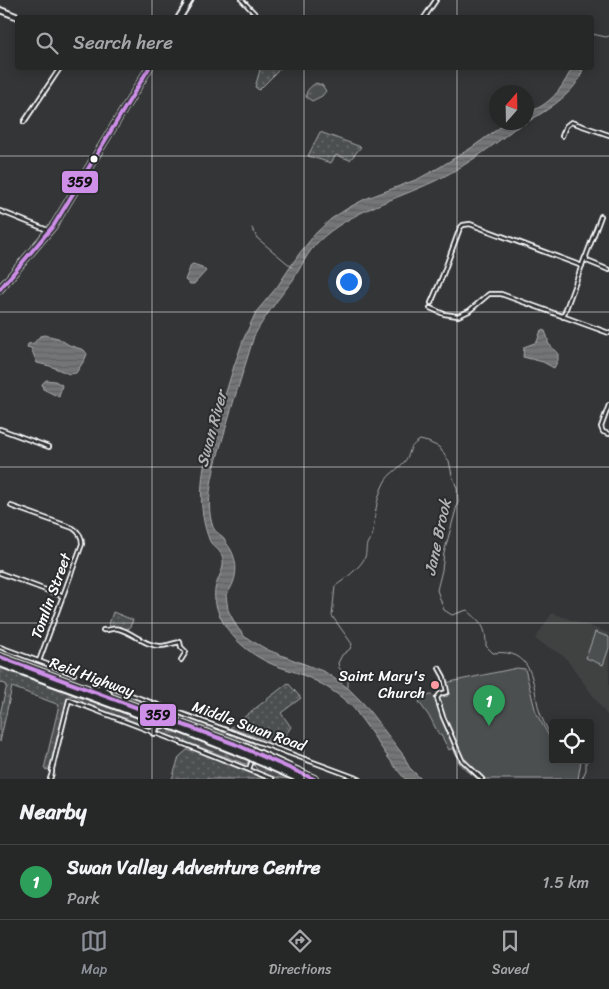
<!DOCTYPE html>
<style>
:root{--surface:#262828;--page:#2e3030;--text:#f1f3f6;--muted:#a4a6a8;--line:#424445;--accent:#8c9099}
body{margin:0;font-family:Sriracha,sans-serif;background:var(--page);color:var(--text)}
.controls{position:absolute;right:15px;bottom:15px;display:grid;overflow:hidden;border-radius:5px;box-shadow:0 2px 12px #0003}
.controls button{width:45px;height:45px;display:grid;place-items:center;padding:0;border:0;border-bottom:1px solid var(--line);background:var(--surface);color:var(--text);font:25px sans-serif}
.compass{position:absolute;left:489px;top:85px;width:45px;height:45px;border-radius:50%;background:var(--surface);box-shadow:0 2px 12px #0003;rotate:20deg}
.you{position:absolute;left:348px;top:281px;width:18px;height:18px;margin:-12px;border:4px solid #fff;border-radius:50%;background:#1a73e8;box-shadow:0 0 0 8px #1a73e833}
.badge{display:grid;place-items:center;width:32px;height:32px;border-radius:50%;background:var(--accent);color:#fff;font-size:16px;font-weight:700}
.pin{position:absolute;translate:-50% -41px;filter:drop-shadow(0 1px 2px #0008)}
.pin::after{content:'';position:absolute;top:26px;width:18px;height:15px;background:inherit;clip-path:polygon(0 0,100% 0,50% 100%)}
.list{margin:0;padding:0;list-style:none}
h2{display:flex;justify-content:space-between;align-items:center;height:65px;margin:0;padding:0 20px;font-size:21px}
h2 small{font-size:16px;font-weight:400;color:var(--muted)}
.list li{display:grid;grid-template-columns:32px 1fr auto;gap:15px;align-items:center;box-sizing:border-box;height:75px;padding:0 20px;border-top:1px solid var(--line)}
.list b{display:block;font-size:19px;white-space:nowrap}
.list p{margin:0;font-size:16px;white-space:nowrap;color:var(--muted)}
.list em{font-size:16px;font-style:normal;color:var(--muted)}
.icon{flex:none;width:28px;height:28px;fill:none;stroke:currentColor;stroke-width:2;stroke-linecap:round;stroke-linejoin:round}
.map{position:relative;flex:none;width:609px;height:779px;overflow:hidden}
.search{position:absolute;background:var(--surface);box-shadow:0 2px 12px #0003;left:15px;right:15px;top:15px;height:55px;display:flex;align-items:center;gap:12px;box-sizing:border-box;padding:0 18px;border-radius:5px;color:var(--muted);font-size:19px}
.sheet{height:140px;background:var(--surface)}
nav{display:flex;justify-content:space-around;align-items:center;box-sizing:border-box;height:70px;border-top:1px solid var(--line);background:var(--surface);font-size:14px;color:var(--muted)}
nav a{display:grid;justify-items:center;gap:2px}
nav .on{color:var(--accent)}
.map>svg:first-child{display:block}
.built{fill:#404243}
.grass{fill:url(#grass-dots);stroke:#a6a7a8}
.forest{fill:url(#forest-firs);stroke:#a6a7a8}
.wetland{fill:url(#wetland-marsh);stroke:#a6a7a8}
.green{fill:#4c4f50;stroke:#a6a7a8}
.water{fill:url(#water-rules);stroke:#abacad}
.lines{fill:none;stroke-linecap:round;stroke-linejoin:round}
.stream{stroke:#abacad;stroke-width:1}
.street-casing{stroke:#fff;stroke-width:6}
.secondary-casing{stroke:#fff;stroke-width:8}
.primary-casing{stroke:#fff;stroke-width:9}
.highway-casing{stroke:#fff;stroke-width:10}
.street{stroke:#2a2d2e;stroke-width:2.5}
.secondary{stroke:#2a2d2e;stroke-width:4.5}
.primary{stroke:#2a2d2e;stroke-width:5}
.highway{stroke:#2a2d2e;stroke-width:6}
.highway-bridge-casing{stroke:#fff;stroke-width:10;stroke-linecap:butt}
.highway-bridge{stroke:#2a2d2e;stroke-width:6}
.bus-1-casing{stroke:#2a2d2e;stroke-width:8}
.bus-1{stroke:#ce8fe9;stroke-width:4}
.grid{fill:none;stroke:#fff;stroke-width:1;stroke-opacity:0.55}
.bus-dot{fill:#fff;stroke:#2a2d2e;stroke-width:2}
.poi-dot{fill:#ff9aa2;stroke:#2a2d2e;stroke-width:2}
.labels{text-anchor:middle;stroke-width:4;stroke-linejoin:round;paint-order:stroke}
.street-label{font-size:15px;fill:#fff;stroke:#2a2d2e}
.poi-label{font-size:15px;fill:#fff;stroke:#2a2d2e;text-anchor:end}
.water-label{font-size:16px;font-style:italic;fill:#b2b3b4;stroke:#2a2d2e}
.line-badge{stroke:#2a2d2e;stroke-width:2}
.pale-badge-label{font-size:14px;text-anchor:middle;font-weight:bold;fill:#111}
</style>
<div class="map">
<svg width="609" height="779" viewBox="0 0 609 779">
<defs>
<pattern id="grass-dots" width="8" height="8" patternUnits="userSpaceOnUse" patternTransform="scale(1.25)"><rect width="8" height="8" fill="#4c4f50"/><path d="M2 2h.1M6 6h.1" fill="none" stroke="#67696a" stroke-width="1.8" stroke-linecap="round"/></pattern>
<pattern id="forest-firs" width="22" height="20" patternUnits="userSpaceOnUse" patternTransform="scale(1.25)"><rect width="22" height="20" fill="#4c4f50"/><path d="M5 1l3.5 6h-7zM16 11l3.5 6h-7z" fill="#67696a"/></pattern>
<pattern id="wetland-marsh" width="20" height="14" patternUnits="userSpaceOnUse" patternTransform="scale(1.25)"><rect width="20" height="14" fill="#4c4f50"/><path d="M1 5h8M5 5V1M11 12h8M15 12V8" fill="none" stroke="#67696a"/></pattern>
<pattern id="water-rules" width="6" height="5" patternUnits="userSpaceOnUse" patternTransform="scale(1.25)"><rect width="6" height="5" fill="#737576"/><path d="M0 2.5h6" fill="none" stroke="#606061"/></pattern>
</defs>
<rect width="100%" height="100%" fill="#333536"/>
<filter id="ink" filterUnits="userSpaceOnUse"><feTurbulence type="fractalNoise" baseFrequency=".02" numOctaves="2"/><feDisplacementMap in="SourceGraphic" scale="10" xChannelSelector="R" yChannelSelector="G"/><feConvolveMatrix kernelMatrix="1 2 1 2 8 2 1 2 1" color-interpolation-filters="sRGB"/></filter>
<g filter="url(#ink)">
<!-- built -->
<path class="built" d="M552 613 609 633V718L565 657 535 639Z"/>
<!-- grass -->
<path class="grass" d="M258 68H281L259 90 255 87 260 70Z
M320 132 361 147 350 160 336 155 331 163 308 156Z
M113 612 133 620 129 629 113 627 107 630Z
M0 664 147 720 151 723 150 726 146 727 141 724 85 704 75 696H68L50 768 48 770 44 769 59 705 12 687 0 742V714L7 685 0 682Z
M288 683 301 698 281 713 291 727 279 745 230 728Z
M106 688 253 742 256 747 255 749 249 747 111 694 108 693Z
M187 750H193L264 778V779H172L179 757Z"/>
<!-- forest -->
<path class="forest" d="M161 725 250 758 247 764H245L157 731V726Z
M257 762 297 779C284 779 260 778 254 765Z"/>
<!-- wetland -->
<path class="wetland" d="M316 83 322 85 326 91 322 96 312 101 306 97C306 90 310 87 316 83Z"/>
<!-- green -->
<path class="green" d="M595 632 609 637V648L603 665 586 658Z
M517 668 525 669 536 713 553 743V760L581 761 578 779H478L460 765 453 748 449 750 441 735H439L431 719 419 702 422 696 432 695 436 698 448 696 445 683Z"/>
<!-- water -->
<path class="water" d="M572 68H583C579 94 535 118 514 129 489 149 464 167 435 181 395 200 350 211 318 242 307 253 301 267 293 280 279 298 265 316 254 336 246 364 236 392 228 420 220 451 203 492 212 524 214 532 219 533 224 538 226 544 230 547 232 552 239 567 236 583 226 595L228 610 237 627 245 637 268 650 325 672 348 688 363 703 404 756 409 767 421 779H405C389 761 377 740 363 721 358 715 354 707 348 703 335 691 319 682 303 675 294 671 284 669 274 665 247 654 220 630 215 600 212 582 225 573 223 560 222 549 211 547 209 539 199 513 200 484 206 457L234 366 244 338 256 312 277 287 299 254 316 233 331 219 348 208 365 199 418 179 440 167 471 148 506 123 526 122 527 113C551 104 561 90 572 68Z
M193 264 202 267 206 271 194 284H190L185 280 191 265Z
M541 330 545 331 548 339V343L558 354V360L554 368 543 362 523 357 524 347 537 342Z
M45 335 58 338 69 345 84 350 87 354 85 359 76 373 69 374 50 366 37 363 31 348 27 347 28 344 34 343 40 336Z
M46 380 55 381 62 385 59 397 43 389 42 384Z"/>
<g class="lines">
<!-- stream -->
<path class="stream" d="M592 34 606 37 609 36
M252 228 257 238 292 267
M348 687V677L339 668 338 663 342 655 350 649 352 644 332 616 335 586C343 581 362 566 365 557 367 552 365 547 368 542 370 538 373 537 373 532 375 516 376 499 384 483 389 473 398 470 405 461 412 451 407 448 420 440L428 442 439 447 449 461 452 475 457 488 458 502 444 553 442 570 437 590 444 610 452 615 467 610C482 623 486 627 486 646L493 653C534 648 532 682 539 710 542 720 547 729 553 738
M582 779 586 770V760"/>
<!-- street casing -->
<g class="street-casing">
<path id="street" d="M242 0 259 18
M424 18 436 0
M24 122 60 68
M562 136 566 126 571 122 609 135
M0 211 50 231
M601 216 586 256 587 261 609 270
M431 303 442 277 460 228 463 225 470 224 582 266
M430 308 444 314 458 316 469 311 489 294H501L609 333
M563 317 585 257
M609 405 601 427 603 432 609 434
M0 429 49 447
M11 506 73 528C79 532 82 536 82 544L39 661
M0 573 62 596
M103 630C109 631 113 627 119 629 132 632 145 646 160 646 167 646 173 643 180 642L181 647 186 652 181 660
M0 647 74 674
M439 668 444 677 447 692 440 694 437 698 443 717 462 760 482 779
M104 685 359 779
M249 769 253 758
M50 779 52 773V769L69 700 179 742 272 779"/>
</g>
<!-- secondary casing -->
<g class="secondary-casing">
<path id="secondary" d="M0 10 21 18"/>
</g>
<!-- primary casing -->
<g class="primary-casing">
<path id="primary" d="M179 18 190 0
M0 289 54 225 149 68"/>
</g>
<!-- highway casing -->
<g class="highway-casing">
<path id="highway" d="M0 657 251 750
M0 663 183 730 249 756
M92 689 98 690 103 686 104 691 108 694
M154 732 156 725 163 724
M260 754 314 779
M257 760 300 779"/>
</g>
<!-- street -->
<use href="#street" class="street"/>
<!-- secondary -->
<use href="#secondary" class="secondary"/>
<!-- primary -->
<use href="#primary" class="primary"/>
<!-- highway -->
<use href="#highway" class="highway"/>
<!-- highway-bridge casing -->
<g class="highway-bridge-casing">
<path id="highway-bridge" d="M251 750 260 754
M249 756 257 760"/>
</g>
<!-- highway-bridge -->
<use href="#highway-bridge" class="highway-bridge"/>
<!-- bus-1 casing -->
<g class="bus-1-casing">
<path id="bus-1" d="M0 289 54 225 149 68
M0 657 235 744 314 779"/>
</g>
<!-- bus-1 -->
<use href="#bus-1" class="bus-1"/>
</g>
</g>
<!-- grid -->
<path class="grid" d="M152 0V18M304 0V18M457 0V18M152 68V779M304 68V779M457 68V779M0 156H609M0 312H609M0 467H609M0 623H609"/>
<!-- markers -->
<circle class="bus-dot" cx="94" cy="159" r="4.5"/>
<circle class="poi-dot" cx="435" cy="685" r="5"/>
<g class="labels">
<!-- street labels -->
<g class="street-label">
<text transform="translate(51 596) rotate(-70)" y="5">Tomlin Street</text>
<text transform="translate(92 677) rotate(20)" y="5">Reid Highway</text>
<text transform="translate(249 726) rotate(20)" y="5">Middle Swan Road</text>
</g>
<!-- poi labels -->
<g class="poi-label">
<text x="425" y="681">Saint Mary's<tspan x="425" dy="17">Church</tspan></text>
</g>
<!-- water labels -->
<g class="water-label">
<text transform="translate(211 429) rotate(-75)" y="6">Swan River</text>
<text transform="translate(437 537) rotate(-78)" y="6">Jane Brook</text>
</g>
</g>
<g class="line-badge">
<rect x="61" y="170" width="38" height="24" rx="5" fill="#ce8fe9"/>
<rect x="139" y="703" width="38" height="24" rx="5" fill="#ce8fe9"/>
</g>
<g class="pale-badge-label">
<text x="80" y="187">359</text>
<text x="158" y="720">359</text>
</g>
</svg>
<div class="controls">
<button><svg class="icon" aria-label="locate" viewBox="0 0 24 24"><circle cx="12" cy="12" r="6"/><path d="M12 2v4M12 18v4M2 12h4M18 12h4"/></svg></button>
</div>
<svg class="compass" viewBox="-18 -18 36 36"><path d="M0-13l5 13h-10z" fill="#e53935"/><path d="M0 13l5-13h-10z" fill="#a4a6a8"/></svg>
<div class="you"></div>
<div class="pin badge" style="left:489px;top:726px;background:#2e9e5b">1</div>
<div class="search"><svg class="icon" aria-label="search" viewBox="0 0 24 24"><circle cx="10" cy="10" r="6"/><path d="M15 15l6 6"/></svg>Search here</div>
</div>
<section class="sheet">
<h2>Nearby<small></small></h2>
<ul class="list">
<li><span class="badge" style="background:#2e9e5b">1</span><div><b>Swan Valley Adventure Centre</b><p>Park</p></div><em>1.5 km</em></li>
</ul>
</section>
<nav>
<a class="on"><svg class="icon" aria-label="map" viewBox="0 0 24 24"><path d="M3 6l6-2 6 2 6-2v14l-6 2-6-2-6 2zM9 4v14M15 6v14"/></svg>Map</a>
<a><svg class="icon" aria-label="directions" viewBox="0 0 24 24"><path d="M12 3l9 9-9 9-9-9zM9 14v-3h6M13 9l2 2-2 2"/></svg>Directions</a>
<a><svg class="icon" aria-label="saved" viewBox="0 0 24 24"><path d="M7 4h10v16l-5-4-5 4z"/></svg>Saved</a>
</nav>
